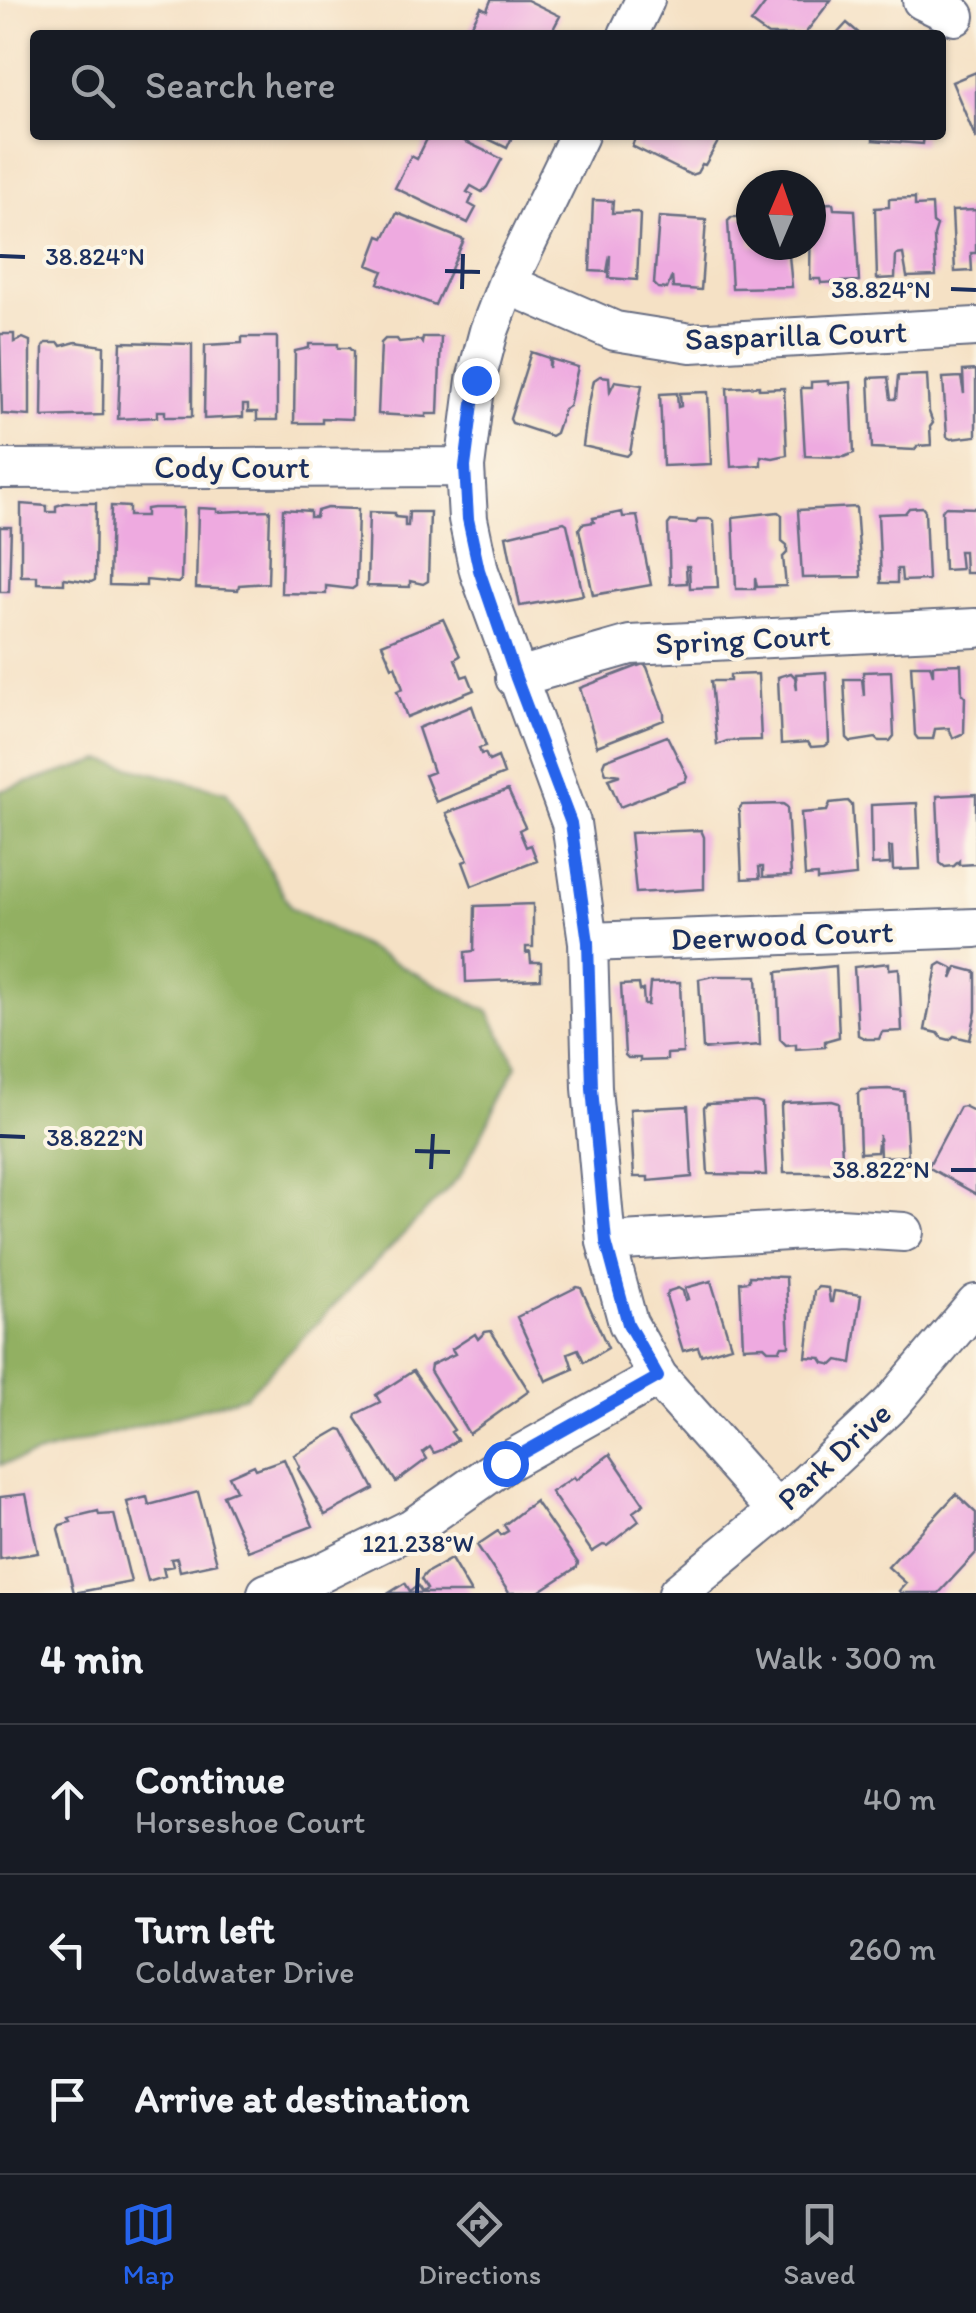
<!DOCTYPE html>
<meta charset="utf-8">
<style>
:root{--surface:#171b24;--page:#20242c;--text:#f1f3f6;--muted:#9ea1a6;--line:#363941;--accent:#2563eb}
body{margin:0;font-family:Itim,sans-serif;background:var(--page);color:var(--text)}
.compass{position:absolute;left:736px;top:170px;width:90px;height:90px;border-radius:50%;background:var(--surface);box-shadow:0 2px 8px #0004;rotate:2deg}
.stop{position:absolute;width:30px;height:30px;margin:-22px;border:8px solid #2563eb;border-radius:50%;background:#fff}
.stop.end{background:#2563eb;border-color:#fff;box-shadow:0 2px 10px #0008}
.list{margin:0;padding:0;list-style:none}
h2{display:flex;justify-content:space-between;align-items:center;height:130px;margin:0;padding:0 40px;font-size:42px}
h2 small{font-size:32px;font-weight:400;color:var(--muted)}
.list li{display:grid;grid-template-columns:65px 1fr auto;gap:30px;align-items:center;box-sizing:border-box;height:150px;padding:0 40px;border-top:2px solid var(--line)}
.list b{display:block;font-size:38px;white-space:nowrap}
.list p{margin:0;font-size:32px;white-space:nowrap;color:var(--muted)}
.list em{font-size:32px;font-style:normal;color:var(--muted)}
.icon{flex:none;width:55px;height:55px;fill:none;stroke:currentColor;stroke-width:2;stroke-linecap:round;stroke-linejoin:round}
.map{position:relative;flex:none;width:976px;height:1593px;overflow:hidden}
.search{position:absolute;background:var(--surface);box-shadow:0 2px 8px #0004;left:30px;right:30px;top:30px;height:110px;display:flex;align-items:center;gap:25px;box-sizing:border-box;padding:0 35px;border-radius:10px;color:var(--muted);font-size:38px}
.sheet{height:580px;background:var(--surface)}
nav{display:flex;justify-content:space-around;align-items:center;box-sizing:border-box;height:140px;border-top:2px solid var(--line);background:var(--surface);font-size:28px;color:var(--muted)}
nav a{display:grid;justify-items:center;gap:5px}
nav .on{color:var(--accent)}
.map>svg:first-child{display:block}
.forest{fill:#92b062;stroke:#567060;stroke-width:2.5}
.building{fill:#eeaae0}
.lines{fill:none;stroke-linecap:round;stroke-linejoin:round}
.minor-casing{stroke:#676d82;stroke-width:42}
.minor{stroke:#fff;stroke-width:38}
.route{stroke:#2563eb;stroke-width:12}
.ticks{fill:none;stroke:#1b2f5e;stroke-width:4}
.labels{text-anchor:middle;stroke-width:8;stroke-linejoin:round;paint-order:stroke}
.street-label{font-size:32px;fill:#1b2f5e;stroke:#fcf5e5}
.ticks-label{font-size:25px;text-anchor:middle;fill:#1b2f5e;stroke:#fcf5e5;stroke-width:8;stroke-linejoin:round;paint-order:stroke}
</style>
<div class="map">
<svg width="976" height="1593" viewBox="0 0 976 1593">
<rect width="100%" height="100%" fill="#fcf5e5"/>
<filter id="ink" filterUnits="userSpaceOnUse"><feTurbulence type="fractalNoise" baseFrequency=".01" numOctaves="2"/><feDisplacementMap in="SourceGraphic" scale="20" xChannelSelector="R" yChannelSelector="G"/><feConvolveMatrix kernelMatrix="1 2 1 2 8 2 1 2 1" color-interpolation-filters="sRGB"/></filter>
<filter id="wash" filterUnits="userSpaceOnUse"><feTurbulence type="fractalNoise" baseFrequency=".0048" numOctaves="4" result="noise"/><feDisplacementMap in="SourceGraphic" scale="40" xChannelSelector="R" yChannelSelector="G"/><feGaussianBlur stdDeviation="2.25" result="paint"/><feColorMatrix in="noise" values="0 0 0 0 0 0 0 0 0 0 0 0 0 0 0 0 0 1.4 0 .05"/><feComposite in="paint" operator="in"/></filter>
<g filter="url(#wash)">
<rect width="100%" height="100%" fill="#f5e1c5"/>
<!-- forest -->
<path class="forest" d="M102 760 227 792 291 908 489 1012 517 1065 460 1176 246 1396 0 1465V791Z"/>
<g id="blocks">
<!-- building -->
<path class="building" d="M491 0H527L560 16 550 35 467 34 481 7 487 10Z
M768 0H831L804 35H768L751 23Z
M847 23 861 35H836Z
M976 72V139L952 82Z
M429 135H452L502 159 487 187 482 192 471 186 467 192 473 195 469 204 476 208 468 223 395 188 411 156 417 159Z
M480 135H513L507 148Z
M636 135H716L714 138 719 140 705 165 702 164 697 173 691 175 632 146Z
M873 135H924L923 144 873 140Z
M915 198V206L932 205 933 223 937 226 934 236 936 276 907 277 903 254 896 255 895 278 877 279 875 208 889 207V199Z
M593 200 613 201 612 213 637 212 640 215 637 280 609 278 610 255 607 272 590 271Z
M833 203 834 209 855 210 859 281 821 283 820 279H810L811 204Z
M976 210V253H971L972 271 955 272 952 211Z
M397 213 464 240 435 305 378 283 383 271 368 265 379 236 384 238Z
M659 217 706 220 701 290 673 288 672 276 667 289 658 288 654 284Z
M732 217H751V245H788L792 287 732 288 728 221Z
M0 334H14V342L23 338 30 341V416L2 414Z
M242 337H277V420H257V412H248V405H243V417L204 419 205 345 242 343Z
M423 337H441L438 414H426V417L378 414 381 343 385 339H397L399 342 420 340 422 343Z
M76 342 104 346 103 415 42 417 43 347 46 343H59L61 346Z
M121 342 192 344V417H165V411H157V417L118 419Z
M309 344H338V348H349L353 352 352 419 322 418V423H294L295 351 309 348Z
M531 352 549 358V368L551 359 578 367 569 406 564 409 556 433 551 436 512 423 510 419Z
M976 370V436L951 439 947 437 943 378 961 377 964 394 963 371Z
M927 375 929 412 933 423 930 427 931 445 917 446 915 450 872 448 869 378 888 377 891 399H896L898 376Z
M600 376 609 377 610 391 615 381 642 385 630 453 627 456 583 446 588 408 594 380Z
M828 381V384L851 382 854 453 844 457 805 456 801 388H811V382Z
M759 386V389L784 388 787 455 773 458 761 456V465L731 467 727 388Z
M708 392 711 464 663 466 660 394 677 393 678 407 681 406 680 393Z
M65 503H96L95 580 91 582 64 578V584L37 583V576H21V504L47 506V512H56V506Z
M111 506 129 507V516H146V509L153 508H183L181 580 178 583 146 580V586L109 585Z
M856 507 861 577 802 578 798 510Z
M922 507 925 511 928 580 902 581 901 569H897V583H881L878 514 905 513 909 508Z
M945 507 976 508V573H965L964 551H959L961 569 944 570 942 511Z
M198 508 217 509V512L270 510 268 583 239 585 238 590 196 588Z
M327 508 358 509 356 586 352 589 326 586V594L281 593 283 509 310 511V517H316L317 511Z
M369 512 395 513V517L405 518V526H408L409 512H430L428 581 423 584 410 581V587L367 586Z
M622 512 623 517 637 516 651 585 593 595 579 529 582 524 594 522 593 518Z
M778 512 782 515V541L787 545V553L783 557 786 586 757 587 755 578V589H736L733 517Z
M698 519H711L714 522 718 587 690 588 689 566H686L687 583 670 584 668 525 671 521 696 523Z
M564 522 567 524 583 595 520 606 506 536Z
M0 527H11L9 592H0Z
M443 619 460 656 455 659 462 677 468 675 474 690 407 717 397 691 403 689 398 674 395 666 392 667 382 644Z
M643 664 647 667 664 713V720L597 746 580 688Z
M961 664 962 694 965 697 964 733 953 738 949 728 935 729 933 739H918L915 735 911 665H930L933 675V665Z
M891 671 894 736 890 741H879L876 738 851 742 847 738 844 679H862L864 696 863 672Z
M826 672 829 743 825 746 811 747 808 742 781 744 778 677 791 673 795 677 797 690 796 674Z
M758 674 761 740 727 741 717 745 711 681H730V675Z
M472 706 486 746 479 748 481 754 485 753 489 761 498 757 504 774 436 802 425 775 433 772 418 728Z
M667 736 687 776 685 781 620 807 608 779 620 775 606 773 603 765 605 760Z
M508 790 525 827 519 830 526 847 531 845 537 861 472 886 463 862 468 860 446 813Z
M976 794V864L959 865V861L954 866 945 867 940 863 937 796Z
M848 801 852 805 856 876 817 880V875L805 876 801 813 827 811 830 803Z
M917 803 920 869 893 870 892 847H889L890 864 872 865 871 805Z
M783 804 787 807 791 876 763 877V867H759L760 878 742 879 739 809 742 805Z
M701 830 704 837V889L636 893 630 833Z
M533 904V947H526V953L530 952 531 962H541V979L466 982 465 952 474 951 475 906Z
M889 963V969L899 968 902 1031 882 1032 879 1039H866L858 1035 854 967Z
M942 963 954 969 952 979 957 967 976 972V1011L970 1040 954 1036 950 1040 942 1038 938 1033 925 1030 937 966Z
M836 966 839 1037 825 1041V1047L796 1049V1044L786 1045 780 1039 777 972Z
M713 976H757L760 1045 703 1049 699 979Z
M680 982 683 1053 667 1054V1060L640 1061V1058H628L625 1055 621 985 639 984 640 991 643 990 644 1005H648L650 983Z
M888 1089 904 1091 908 1156 880 1157 879 1135 877 1152 860 1153 858 1093 861 1090Z
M832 1101 839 1103 843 1173H784L781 1106 784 1103Z
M755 1102 762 1104 766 1175 708 1174 704 1108 707 1104Z
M688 1106 692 1177 648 1181V1177H634L630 1109Z
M964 1106 976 1112V1194L928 1167 960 1107Z
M749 1276 786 1277 789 1346H782L780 1350H768L764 1346 743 1347 740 1282 749 1281Z
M711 1281 731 1346 701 1355 698 1347 683 1351 666 1296 669 1291 678 1288 683 1291 685 1300 688 1299 685 1288Z
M577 1287 581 1288 608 1348 584 1362 578 1349 568 1353 573 1369 546 1381 517 1317Z
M818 1287 828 1288 830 1302H832L834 1291 861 1295 852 1363 838 1360 833 1365 824 1363 821 1358 806 1357 814 1291Z
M491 1331 529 1391 469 1434 430 1371 431 1365 455 1354 452 1349 475 1334 478 1339 485 1332Z
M413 1371 454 1430 451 1432 457 1440 442 1450 434 1453 430 1447 423 1452 427 1459 396 1482 355 1418 356 1414 380 1402 376 1395Z
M339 1429 343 1430 374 1489 325 1515 298 1469 300 1467 294 1455Z
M610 1454 644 1504 633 1512 639 1521 607 1546 603 1545 592 1552 551 1492 574 1477 576 1480Z
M284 1459 313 1526 248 1551 223 1495 236 1490 229 1476 254 1465 256 1469Z
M198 1492 217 1563 180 1571 177 1558 171 1559 173 1566 163 1568 165 1576 148 1581 127 1502 147 1497 149 1505Z
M26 1494 38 1553 0 1559V1497Z
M956 1494 976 1513V1553L939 1593H901L899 1591 906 1583 888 1567Z
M535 1501 578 1563 577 1567 537 1593H509L477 1545 498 1531 501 1535 508 1531 504 1525Z
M98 1511 99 1515 114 1514 131 1582 74 1593 58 1529 60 1525 71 1522 69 1518Z
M451 1559 471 1593H389L405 1583 410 1591 418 1586 422 1592 427 1589 421 1579 426 1573Z"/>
</g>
</g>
<g filter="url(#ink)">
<use href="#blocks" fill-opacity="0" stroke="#676d82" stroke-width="2.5"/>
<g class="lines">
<!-- minor casing -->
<g class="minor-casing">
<path id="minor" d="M922 0 955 16
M628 35 645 0
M579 135 507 284 489 331 476 380 465 467 468 519 479 571 571 823 588 942 592 1088 606 1242 628 1323 658 1377 777 1511
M507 284 615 331 691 343 976 327
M0 469 465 467
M515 678 630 645 976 628
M588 942 976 928
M606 1242 839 1228 904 1232
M267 1593 321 1573 412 1528 505 1463 658 1377
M678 1593 777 1511 892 1403 976 1304"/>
</g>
<!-- minor -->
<use href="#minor" class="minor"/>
</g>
</g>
<g class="lines" filter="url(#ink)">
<!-- route -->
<path class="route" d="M476 380 465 467 468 519 479 570 516 678 571 823 588 942 592 1088 606 1242 628 1324 658 1377 505 1463"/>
</g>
<!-- ticks -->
<path class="ticks" d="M0 256 25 257M445 271 480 272M462 289 463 254M951 289 976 290M0 1136 25 1137M415 1151 450 1152M431 1169 433 1134M951 1170H976M417 1593 418 1568"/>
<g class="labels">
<!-- street labels -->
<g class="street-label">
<text transform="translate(796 335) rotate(-2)" y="11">Sasparilla Court</text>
<text x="232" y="478">Cody Court</text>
<text transform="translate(743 639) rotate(-3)" y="11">Spring Court</text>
<text transform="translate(782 935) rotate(-2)" y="11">Deerwood Court</text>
<text transform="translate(834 1456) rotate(-43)" y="11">Park Drive</text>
</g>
</g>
<g class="ticks-label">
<text x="95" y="265">38.824°N</text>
<text x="881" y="298">38.824°N</text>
<text x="95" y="1146">38.822°N</text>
<text x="881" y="1178">38.822°N</text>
<text x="418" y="1552">121.238°W</text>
</g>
</svg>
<svg class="compass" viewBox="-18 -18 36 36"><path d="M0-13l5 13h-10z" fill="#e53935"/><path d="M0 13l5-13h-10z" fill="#9ea1a6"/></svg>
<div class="stop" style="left:505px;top:1463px"></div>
<div class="stop end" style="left:476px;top:380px"></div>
<div class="search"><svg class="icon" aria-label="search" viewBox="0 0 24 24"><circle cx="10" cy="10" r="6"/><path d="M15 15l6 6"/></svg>Search here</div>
</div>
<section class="sheet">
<h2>4 min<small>Walk · 300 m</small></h2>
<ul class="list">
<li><svg class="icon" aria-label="ahead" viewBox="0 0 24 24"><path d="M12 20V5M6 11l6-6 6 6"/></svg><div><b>Continue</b><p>Horseshoe Court</p></div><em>40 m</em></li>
<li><svg class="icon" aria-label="left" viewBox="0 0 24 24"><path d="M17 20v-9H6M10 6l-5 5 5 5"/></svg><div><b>Turn left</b><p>Coldwater Drive</p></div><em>260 m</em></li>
<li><svg class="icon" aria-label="arrive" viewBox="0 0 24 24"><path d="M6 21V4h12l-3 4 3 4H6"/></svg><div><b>Arrive at destination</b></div></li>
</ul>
</section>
<nav>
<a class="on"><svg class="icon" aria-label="map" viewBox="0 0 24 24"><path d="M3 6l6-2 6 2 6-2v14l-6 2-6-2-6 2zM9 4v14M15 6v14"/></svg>Map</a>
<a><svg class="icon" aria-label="directions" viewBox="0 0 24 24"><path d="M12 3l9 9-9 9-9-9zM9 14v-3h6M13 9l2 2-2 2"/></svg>Directions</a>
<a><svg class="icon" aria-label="saved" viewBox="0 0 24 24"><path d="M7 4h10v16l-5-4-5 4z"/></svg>Saved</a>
</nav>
